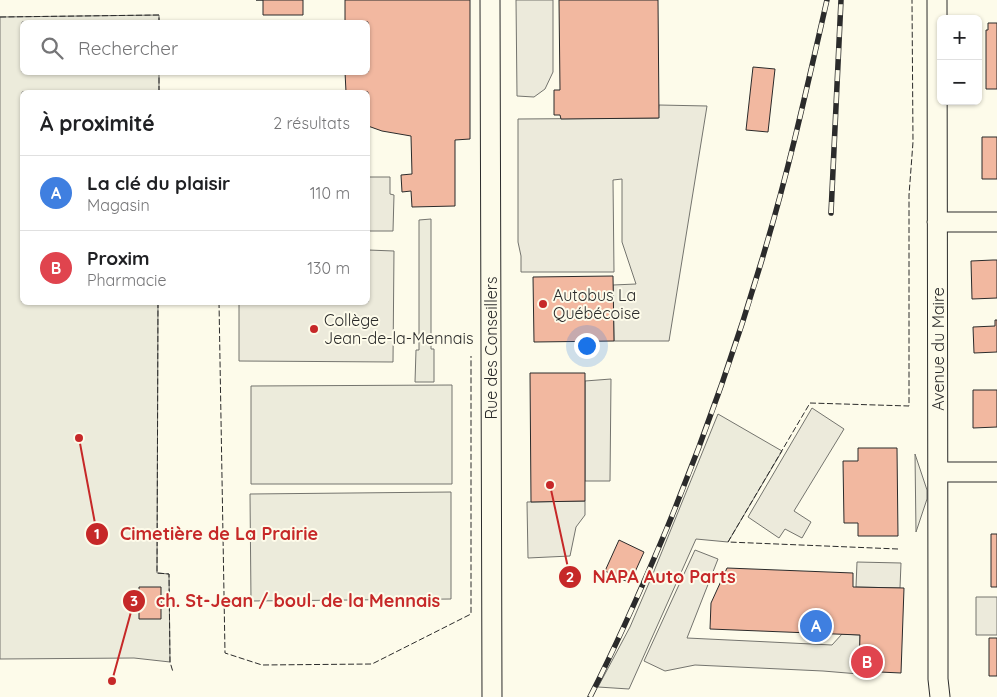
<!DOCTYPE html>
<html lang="fr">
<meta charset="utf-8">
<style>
:root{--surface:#fff;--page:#f6f6f6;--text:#202124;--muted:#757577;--line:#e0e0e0;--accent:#c62828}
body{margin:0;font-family:Quicksand,sans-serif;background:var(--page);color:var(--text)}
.controls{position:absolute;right:15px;top:15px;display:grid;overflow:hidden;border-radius:8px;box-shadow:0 1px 4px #0004}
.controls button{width:45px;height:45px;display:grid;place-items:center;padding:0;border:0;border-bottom:1px solid var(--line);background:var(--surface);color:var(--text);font:25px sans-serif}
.you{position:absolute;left:586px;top:345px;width:18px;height:18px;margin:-12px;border:4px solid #fff;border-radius:50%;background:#1a73e8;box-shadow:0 0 0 8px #1a73e833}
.badge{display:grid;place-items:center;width:32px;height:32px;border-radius:50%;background:var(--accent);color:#fff;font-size:16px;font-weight:700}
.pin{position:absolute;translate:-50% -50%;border:2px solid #fff;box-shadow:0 1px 5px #0006}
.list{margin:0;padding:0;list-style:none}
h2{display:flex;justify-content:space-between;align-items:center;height:65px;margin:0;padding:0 20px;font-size:21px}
h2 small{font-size:16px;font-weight:400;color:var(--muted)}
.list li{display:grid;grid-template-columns:32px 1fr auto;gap:15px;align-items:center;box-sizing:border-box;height:75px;padding:0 20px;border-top:1px solid var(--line)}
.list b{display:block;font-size:19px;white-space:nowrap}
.list p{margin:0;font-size:16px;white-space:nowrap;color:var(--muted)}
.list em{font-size:16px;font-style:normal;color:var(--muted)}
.icon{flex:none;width:28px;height:28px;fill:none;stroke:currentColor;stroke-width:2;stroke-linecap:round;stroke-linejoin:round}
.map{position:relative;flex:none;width:997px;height:697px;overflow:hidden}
.search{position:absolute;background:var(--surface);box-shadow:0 1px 4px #0004;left:20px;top:20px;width:350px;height:55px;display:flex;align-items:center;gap:12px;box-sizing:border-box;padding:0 18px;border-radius:8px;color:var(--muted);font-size:19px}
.panel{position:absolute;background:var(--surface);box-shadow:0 1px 4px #0004;left:20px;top:90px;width:350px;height:215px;border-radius:8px}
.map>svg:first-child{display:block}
.green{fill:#ecebdb;stroke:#74746e}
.parking{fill:#eceadb;stroke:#74746e}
.building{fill:#f2b8a0;stroke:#2b2b2b}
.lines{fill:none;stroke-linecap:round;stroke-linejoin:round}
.street-casing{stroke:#2b2b2b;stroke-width:21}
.street{stroke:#fdfbea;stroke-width:19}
.rail-casing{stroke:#2b2b2b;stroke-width:5.5}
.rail{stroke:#fdfbea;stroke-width:4;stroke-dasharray:11;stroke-linecap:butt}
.fence{stroke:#2b2b2b;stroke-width:1;stroke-dasharray:6 2.5;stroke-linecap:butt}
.poi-dot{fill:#c62828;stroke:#fdfbea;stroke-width:2}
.labels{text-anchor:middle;stroke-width:4;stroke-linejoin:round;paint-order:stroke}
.poi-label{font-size:16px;fill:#2b2b2b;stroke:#fdfbea;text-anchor:start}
.street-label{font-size:16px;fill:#2b2b2b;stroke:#fdfbea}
.leader{fill:none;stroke:#c62828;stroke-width:2}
.callout-dot{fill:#c62828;stroke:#fdfbea;stroke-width:2}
.mark-label{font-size:15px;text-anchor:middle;font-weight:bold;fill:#fff}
.callout-label{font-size:18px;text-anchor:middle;font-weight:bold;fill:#c62828;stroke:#fdfbea;stroke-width:4;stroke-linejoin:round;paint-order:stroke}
</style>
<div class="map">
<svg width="997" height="697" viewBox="0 0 997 697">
<rect width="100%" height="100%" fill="#fdfbea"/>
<!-- green -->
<path class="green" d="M159 15V22H22V72L159 73V92H22V302L158 303 157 573 169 574 170 662 134 658 0 659V17Z
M431 219V349H434V382H415L416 350H419V220Z
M452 385V484H251V386Z
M718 414 782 451 728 542 696 539 629 689 598 687 630 627 652 576Z
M915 454 927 490V499L916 532Z
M451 492V599L251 601 250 494Z"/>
<!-- parking -->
<path class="parking" d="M516 0H553V72L545 89 534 97 517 96Z
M659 105 707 106 669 341H614L613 285 636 284 622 242V179L613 180 614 272H521V256L518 242V119L658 118Z
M368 177H390V194L394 195 393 231H368Z
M368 250 394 251 393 362 239 361V303L368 302Z
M611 379 610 481H585V381Z
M812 408 844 429 794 511 811 522 802 538 785 529 779 538 748 517Z
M585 501V515L576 527 570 556 528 558 527 502Z
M695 550 718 559 687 638 832 645 842 634 860 635 859 674 823 671 695 665 665 671 644 661Z
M857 562 901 563 900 588 856 587Z
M976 597H997V635H976Z"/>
<!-- building -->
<path class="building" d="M256 0H303V15H263V0Z
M345 0H470V139L455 140V206L412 207 411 191 402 192 401 175 412 174 411 136 382 131 368 126V92H346L345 72H368V22H345Z
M559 0H658L659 118 561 119 560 115H554V90H560Z
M988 23H997V89H986V30H988Z
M753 67 775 69 768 132 746 130Z
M982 137H997V179H982Z
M993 260H997V298L972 299 971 261Z
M613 276 614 341 534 342 533 277Z
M995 320H997V352L974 353 973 327 995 326Z
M530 373H585V501L531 502Z
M973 390H997V427L973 428Z
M858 448H897L898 536H858V523H844L843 461H858Z
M991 534H997V587H991Z
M619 540 644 552 630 583 605 571Z
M727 568 853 573V587L904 588 901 673 859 671 860 635 710 629 711 603Z
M139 587H161V619H139Z
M989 638H997V676H989Z"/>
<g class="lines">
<!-- street casing -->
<g class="street-casing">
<path id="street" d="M490 0 492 697
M937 0 938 625V679L940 697
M937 222H997
M938 472H997"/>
</g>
<!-- street -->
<use href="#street" class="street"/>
<!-- rail casing -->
<g class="rail-casing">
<path id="rail" d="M831 213 841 0
M590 697C618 642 643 585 667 528 705 436 738 342 766 246 790 165 808 83 827 0"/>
</g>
<!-- rail -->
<use href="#rail" class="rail"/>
<!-- fence -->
<path class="fence" d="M0 17 159 15V22
M159 92V72
M158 302 157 573 169 574 170 662 173 672
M219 302 225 653 262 665 372 664 471 614V356
M898 549 728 542 810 403 909 406V195L913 142 912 0"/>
</g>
<!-- markers -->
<g class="poi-dot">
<circle cx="543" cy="304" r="5"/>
<circle cx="314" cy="329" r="5"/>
</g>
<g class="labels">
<!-- poi labels -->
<g class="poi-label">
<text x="553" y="301">Autobus La<tspan x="553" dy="18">Québécoise</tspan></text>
<text x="324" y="326">Collège<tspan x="324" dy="18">Jean-de-la-Mennais</tspan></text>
</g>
<!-- street labels -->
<g class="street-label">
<text transform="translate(491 348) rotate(-90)" y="6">Rue des Conseillers</text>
<text transform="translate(938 349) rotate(-90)" y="6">Avenue du Maire</text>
</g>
</g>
<!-- callouts -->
<path class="leader" d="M79 438L97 534M550 485L570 577M112 681L134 601"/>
<g class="callout-dot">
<circle cx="79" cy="438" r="5"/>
<circle cx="550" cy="485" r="5"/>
<circle cx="112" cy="681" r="5"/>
<circle cx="97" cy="534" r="12"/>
<circle cx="570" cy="577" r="12"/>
<circle cx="134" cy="601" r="12"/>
</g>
<g class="mark-label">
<text x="97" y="539">1</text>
<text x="570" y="582">2</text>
<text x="134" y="606">3</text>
</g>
<g class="callout-label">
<text x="219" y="540">Cimetière de La Prairie</text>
<text x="664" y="583">NAPA Auto Parts</text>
<text x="298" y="607">ch. St-Jean / boul. de la Mennais</text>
</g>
</svg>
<div class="controls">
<button>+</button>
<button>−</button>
</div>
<div class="you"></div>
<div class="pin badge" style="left:816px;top:626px;background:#3f7fe0">A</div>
<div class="pin badge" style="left:867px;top:662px;background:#e0444e">B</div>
<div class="search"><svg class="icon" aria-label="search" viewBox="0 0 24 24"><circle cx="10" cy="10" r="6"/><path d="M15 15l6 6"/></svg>Rechercher</div>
<section class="panel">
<h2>À proximité<small>2 résultats</small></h2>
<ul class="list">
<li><span class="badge" style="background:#3f7fe0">A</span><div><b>La clé du plaisir</b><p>Magasin</p></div><em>110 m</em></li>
<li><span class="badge" style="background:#e0444e">B</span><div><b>Proxim</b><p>Pharmacie</p></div><em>130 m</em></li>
</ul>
</section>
</div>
